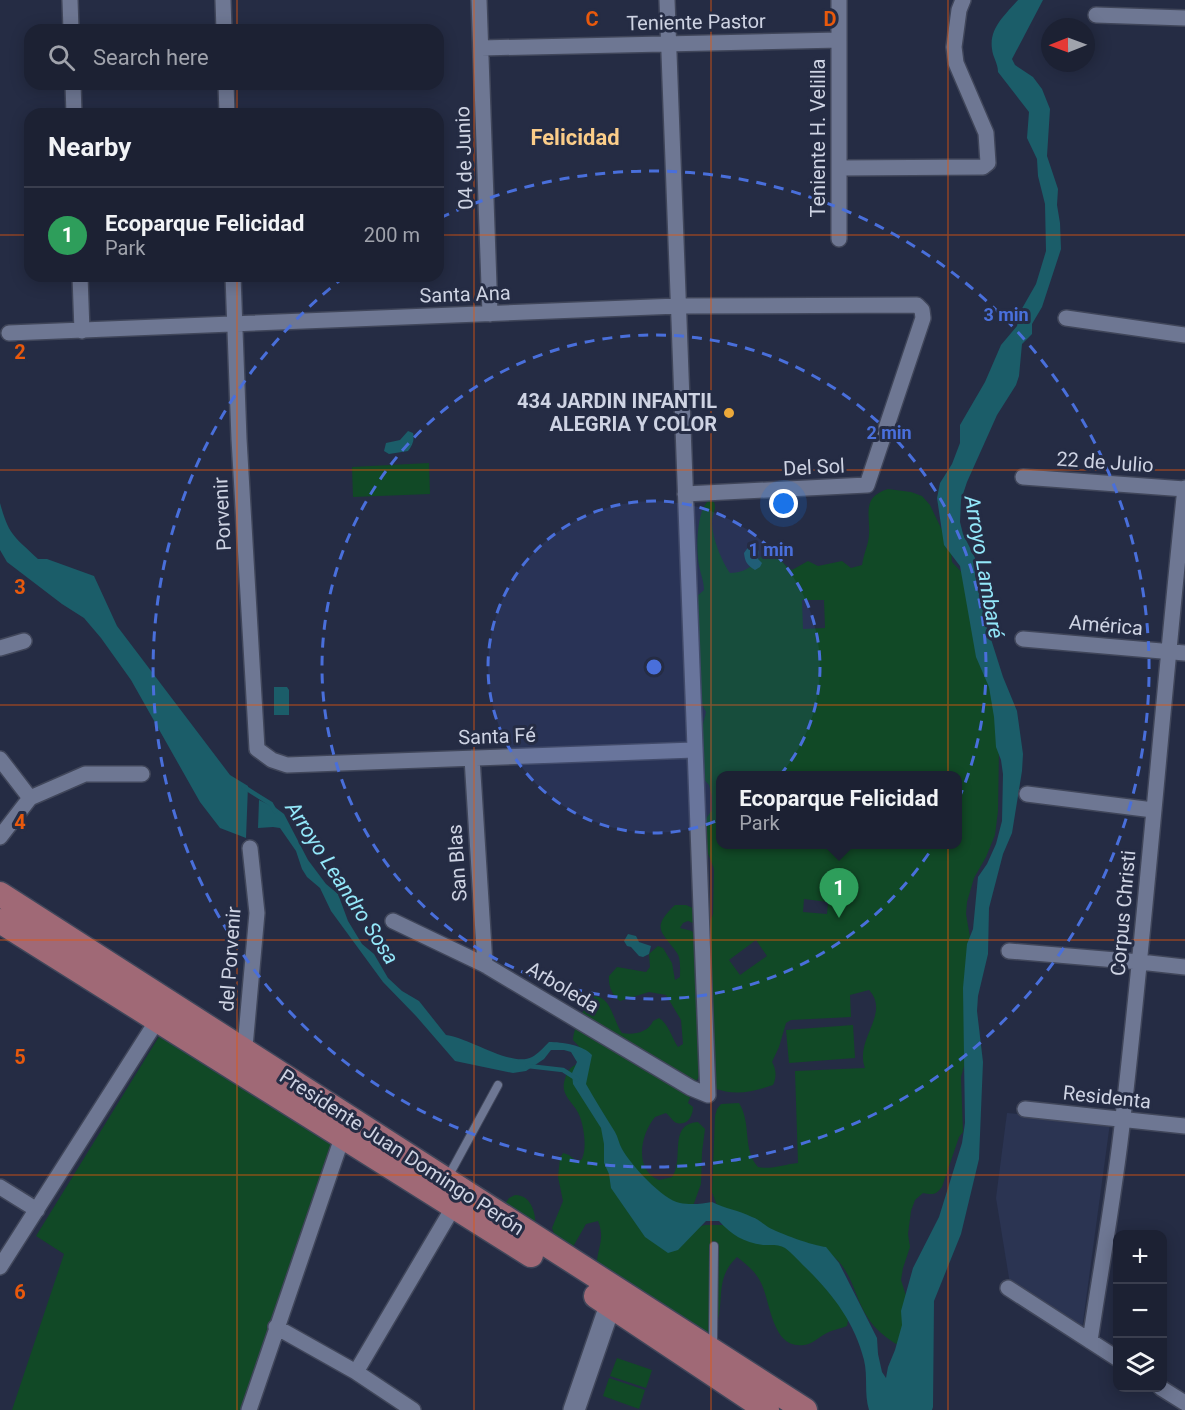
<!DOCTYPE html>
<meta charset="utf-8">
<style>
:root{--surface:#1c2133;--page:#292e3f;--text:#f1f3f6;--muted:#a0a3ac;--line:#3a3e4e;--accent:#0b8043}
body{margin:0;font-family:Roboto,sans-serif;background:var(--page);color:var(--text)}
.controls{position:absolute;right:18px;bottom:18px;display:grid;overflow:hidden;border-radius:12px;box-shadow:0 3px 15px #0003}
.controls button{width:54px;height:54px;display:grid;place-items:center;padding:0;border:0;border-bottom:2px solid var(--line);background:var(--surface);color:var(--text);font:30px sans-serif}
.compass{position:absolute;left:1041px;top:18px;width:54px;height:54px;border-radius:50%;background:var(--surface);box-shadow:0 3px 15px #0003;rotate:269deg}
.you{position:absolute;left:784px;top:504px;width:21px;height:21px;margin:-15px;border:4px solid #fff;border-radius:50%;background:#1a73e8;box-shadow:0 0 0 9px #1a73e833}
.badge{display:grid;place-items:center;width:39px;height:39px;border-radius:50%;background:var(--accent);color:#fff;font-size:20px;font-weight:700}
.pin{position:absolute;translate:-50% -50px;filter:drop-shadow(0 2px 3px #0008)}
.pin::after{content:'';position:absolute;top:32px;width:21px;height:18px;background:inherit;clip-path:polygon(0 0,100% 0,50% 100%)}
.popup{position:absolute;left:716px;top:771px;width:246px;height:78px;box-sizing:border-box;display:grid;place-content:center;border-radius:12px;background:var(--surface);filter:drop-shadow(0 2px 4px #0005);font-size:20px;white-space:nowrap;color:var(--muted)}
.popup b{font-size:22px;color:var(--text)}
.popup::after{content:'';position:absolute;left:50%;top:100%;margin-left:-12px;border:12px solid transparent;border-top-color:var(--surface)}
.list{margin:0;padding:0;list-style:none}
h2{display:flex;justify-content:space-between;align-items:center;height:78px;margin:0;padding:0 24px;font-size:26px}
h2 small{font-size:20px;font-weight:400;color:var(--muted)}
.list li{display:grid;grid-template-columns:39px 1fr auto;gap:18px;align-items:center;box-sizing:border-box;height:96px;padding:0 24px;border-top:2px solid var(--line)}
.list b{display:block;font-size:22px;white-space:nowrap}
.list p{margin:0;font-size:20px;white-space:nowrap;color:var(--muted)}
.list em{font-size:20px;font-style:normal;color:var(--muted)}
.icon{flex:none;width:33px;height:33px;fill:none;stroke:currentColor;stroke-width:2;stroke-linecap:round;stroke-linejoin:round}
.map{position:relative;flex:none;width:1185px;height:1410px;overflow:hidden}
.search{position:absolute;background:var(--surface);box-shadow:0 3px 15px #0003;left:24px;top:24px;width:420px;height:66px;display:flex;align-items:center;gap:15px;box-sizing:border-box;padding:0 21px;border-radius:18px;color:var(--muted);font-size:22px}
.panel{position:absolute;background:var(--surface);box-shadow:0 3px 15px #0003;left:24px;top:108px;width:420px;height:174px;border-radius:18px}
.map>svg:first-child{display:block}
.built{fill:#2b3452}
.green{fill:#114926;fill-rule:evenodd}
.water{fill:#1b5d69}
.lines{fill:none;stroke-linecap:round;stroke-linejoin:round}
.stream{stroke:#1b5d69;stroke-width:4.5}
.lane-casing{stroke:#40465a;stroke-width:10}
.street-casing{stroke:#40465a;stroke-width:18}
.secondary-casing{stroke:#40465a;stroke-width:24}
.primary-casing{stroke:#40465a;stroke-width:27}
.lane{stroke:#6e7793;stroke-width:8}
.street{stroke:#6e7793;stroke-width:15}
.secondary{stroke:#6e7793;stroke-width:21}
.primary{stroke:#a06976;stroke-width:24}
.grid{fill:none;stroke:#e8590c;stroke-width:1.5;stroke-opacity:0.55}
.ring{fill:none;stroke:#496fdb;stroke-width:3;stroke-dasharray:10 8}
.poi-dot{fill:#eca93a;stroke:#252c44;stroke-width:2}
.labels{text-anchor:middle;stroke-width:6;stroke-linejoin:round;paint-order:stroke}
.street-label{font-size:20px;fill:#ced3e3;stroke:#252c44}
.poi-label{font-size:20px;font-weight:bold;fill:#ced3e3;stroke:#252c44;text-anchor:end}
.water-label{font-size:21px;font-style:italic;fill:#93e7f9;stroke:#252c44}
.quarter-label{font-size:22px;font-weight:bold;fill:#fbcd89;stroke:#252c44}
.grid-label{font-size:20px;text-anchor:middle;font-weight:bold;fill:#e8590c;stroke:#252c44;stroke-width:6;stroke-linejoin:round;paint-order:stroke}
.centre{fill:#496fdb;stroke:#252c44;stroke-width:3}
.ring-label{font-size:18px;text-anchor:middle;font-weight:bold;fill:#496fdb;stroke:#252c44;stroke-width:6;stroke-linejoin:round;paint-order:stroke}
</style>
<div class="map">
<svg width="1185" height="1410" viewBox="0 0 1185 1410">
<rect width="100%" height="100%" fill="#252c44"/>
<!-- built -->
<path class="built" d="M1007 1113 1110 1123 1082 1329 1010 1284 996 1198Z"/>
<!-- green -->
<path class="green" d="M429 463 430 494 353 497 352 467Z
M888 489 911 492 922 496 930 505 951 549 952 562 967 578 990 682 999 748 998 811 995 835 986 857 974 878 967 902 966 914 970 937 968 1017 964 1066 961 1077 963 1132 959 1137 942 1187C936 1195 933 1195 923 1193L915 1200 911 1211 908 1234 910 1247 903 1268 901 1280 912 1314 907 1337 896 1344C886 1338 874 1328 868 1318 855 1299 853 1273 834 1257L849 1314 847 1326C840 1329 831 1330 825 1334 818 1338 812 1344 804 1345 771 1350 771 1300 760 1281 755 1271 746 1264 737 1257 708 1284 733 1314 705 1341L597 1267C596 1249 606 1240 598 1221L586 1224 570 1252 558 1245 552 1228 563 1201 558 1177 560 1158 563 1153 569 1155 578 1162 582 1159C587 1148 584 1128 580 1117 575 1102 559 1096 565 1079 568 1069 571 1066 581 1063L585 1053 573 1040C573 1029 586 1002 595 996 612 998 613 1021 622 1033 633 1035 648 1033 653 1021L659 1018C668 1023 672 1038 678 1047L683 1044 681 1020 666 995 649 992 620 1001C612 996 608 985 609 976L617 967 646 972 650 967 649 954 658 946 663 948 672 963 675 980 680 977C680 970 681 959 677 953 662 931 650 929 675 905H686L697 910 699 922 693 923 688 921 683 923 680 928 692 931 695 936V974L699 986 703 1038 698 1054 699 1077 696 1081 688 1103 693 1107C693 1115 688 1126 677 1123 673 1122 670 1116 666 1113L655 1117C640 1135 634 1170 659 1180L672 1177C685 1160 667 1124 698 1122L705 1129 702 1152 701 1184 693 1206 694 1228 705 1225H724L712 1192 715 1116 717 1109 721 1104 739 1103C752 1124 742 1149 758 1167 771 1170 785 1164 798 1163L795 1071 865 1068C854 1039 891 1014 869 990L850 995 851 1017 791 1020 786 1023 779 1047 772 1062C776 1069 777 1077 773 1085 753 1092 734 1096 714 1088L706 932 713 914 714 869 702 838 705 820 712 810V797L709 785 701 776 699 729 703 724 706 712 691 683 695 598 704 590C704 582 701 575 699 566 696 549 696 511 709 500L714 502C717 510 712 514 712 522 712 537 721 560 730 573 750 573 757 560 769 548 779 554 782 565 792 570L808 561 818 566 842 561 851 568 862 565C863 557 866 550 868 542 873 518 858 498 888 489ZM802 600H824L825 628 803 629ZM720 776H958V844H720ZM804 899 828 902 827 914 803 912ZM756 940 767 956 740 975 729 960Z
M853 1025 855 1058 789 1063 786 1030Z
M160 1035 334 1146 241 1410H12L64 1254 36 1236Z
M515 1195C533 1195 536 1216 536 1230L503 1207 509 1198Z
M617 1358 652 1370 646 1388 610 1376Z
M609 1378 645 1390 639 1409 603 1396Z"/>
<!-- water -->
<path class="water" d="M1018 0H1043L1012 59 1015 65 1033 77 1042 89 1050 109 1047 156 1058 189 1057 205 1060 223 1061 249 1042 307 1032 324V334L1022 344 1019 376 1016 385 997 415 967 482 961 500 960 522 963 534 975 558V575L984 617 1003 677 1017 711 1023 754 1022 771 1012 833 1003 854 989 908 988 954 978 996 977 1011 983 1062 979 1159 961 1234 934 1301 933 1407 932 1410H869C864 1393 868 1377 864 1360 855 1323 832 1293 805 1267 799 1261 792 1253 785 1248 779 1244 770 1245 763 1245 743 1242 732 1235 719 1221H706L678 1250 668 1253 645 1237 611 1188 609 1174 604 1163V1144L601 1128 573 1084 572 1073 577 1062 571 1052 564 1050H551L544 1059 526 1071 513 1073 455 1061 416 1016 383 982 331 911 320 888 307 877 302 869 296 851 280 828 273 827 258 828 259 800 276 808 284 814 308 860 326 884 338 894 348 921 362 944 374 954 388 978 402 991 419 1001 446 1035C468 1037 512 1068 532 1057 538 1054 544 1047 549 1042 562 1042 583 1045 592 1055L586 1084C595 1100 605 1116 615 1132 618 1137 619 1144 622 1149 630 1164 663 1200 680 1203 690 1205 702 1204 712 1202 725 1209 739 1210 752 1217 758 1219 762 1223 768 1227 778 1233 814 1246 826 1247L839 1263 877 1338 878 1354 882 1372 886 1378 888 1367 895 1350 902 1325 901 1311 913 1268 939 1217 962 1143 965 1123 963 988 967 944 973 929 978 877 987 864 996 844 1002 821 1003 774 1001 760 996 747 994 717 989 687 976 657 960 566 944 545 937 498 940 483 952 464 960 443V425L985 382 1001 345 1017 326 1020 312 1036 284 1046 251 1045 204 1038 176 1037 159 1027 138 1029 112 998 72C998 63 993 58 992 49 989 28 1005 15 1018 0Z
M408 431 413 433C415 440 412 446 408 451L389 454 384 451 386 443 400 440Z
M0 503C9 536 14 536 38 559H47L94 576 117 626 230 775 248 786 246 838 220 828 200 802 131 680 101 638 84 618 62 604 7 562 0 550Z
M749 546 757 547 759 552 758 559 762 563 760 567 755 570C747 565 745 562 744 553Z
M274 687H287L289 690V715H274Z
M628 934 636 936 639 942 651 946 649 954 643 957 639 956 631 947 627 946 624 941Z"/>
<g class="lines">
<!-- stream -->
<path class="stream" d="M244 787 271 804 275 811
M528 1066 563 1070 577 1079"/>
<!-- lane casing -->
<g class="lane-casing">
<path id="lane" d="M448 1177 498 1085
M713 1347 714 1246"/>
</g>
<!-- street casing -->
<g class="street-casing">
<path id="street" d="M70 0 71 30
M223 0 224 30
M479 0 490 314
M1096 15 1185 18
M481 48 839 40
M73 84 74 114
M226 84 227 114
M840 168 983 167 988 163 986 133 956 63 954 47 959 10 963 0
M839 239V0
M80 276 82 331
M233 276 239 439 257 749 272 760 287 765 694 750
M1066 318 1185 335
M9 333 678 306 917 305 922 310 923 318 867 485 685 494
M1023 477 1185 489
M1023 639 1185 653
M0 648 24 641
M472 758 485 965
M0 759 30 798
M1027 794 1153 810
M0 837 30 798 85 774H142
M393 921 485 965 691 1088 708 1095 667 0
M1009 951 1140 962 1185 967
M244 1058 257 913 250 848
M1025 1109 1185 1126
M0 1187 37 1210
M0 1267 158 1019
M1008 1288 1118 1359
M276 1327 356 1372 413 1410
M1090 1341C1101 1267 1115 1192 1123 1117 1147 907 1163 697 1185 488
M356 1372 454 1206
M1161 1388 1185 1403
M249 1410 342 1138"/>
</g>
<!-- secondary casing -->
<g class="secondary-casing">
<path id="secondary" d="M574 1410 615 1291"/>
</g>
<!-- primary casing -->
<g class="primary-casing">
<path id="primary" d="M0 894 805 1410
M0 921 531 1255
M596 1296 767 1410"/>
</g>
<!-- lane -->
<use href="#lane" class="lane"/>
<!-- street -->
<use href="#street" class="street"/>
<!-- secondary -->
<use href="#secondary" class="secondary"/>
<!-- primary -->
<use href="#primary" class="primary"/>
</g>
<!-- grid -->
<path class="grid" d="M237 0V30M474 0V1410M711 0V1410M948 0V1410M237 84V114M0 235H30M438 235H1185M237 276V1410M0 470H1185M0 705H1185M0 940H1185M0 1175H1185"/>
<!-- distance rings -->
<circle cx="654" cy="667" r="166" fill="#496fdb" fill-opacity=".12"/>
<g class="ring">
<circle cx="654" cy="667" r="166"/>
<circle cx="654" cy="667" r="332"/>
<path d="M440 218A498 498 0 1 1 344 277"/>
</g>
<!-- markers -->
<circle class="poi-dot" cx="729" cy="413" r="6"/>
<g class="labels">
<!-- street labels -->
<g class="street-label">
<text transform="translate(696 22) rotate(-1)" y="7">Teniente Pastor</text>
<text transform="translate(818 138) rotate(-90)" y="7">Teniente H. Velilla</text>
<text transform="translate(464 158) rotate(-92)" y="7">04 de Junio</text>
<text transform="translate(465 294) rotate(-2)" y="7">Santa Ana</text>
<text transform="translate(1105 462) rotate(4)" y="7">22 de Julio</text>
<text transform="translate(814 467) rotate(-3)" y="7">Del Sol</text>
<text transform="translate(222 514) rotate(-93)" y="7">Porvenir</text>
<text transform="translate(1106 625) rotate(5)" y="7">América</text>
<text transform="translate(497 736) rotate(-2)" y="7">Santa Fé</text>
<text transform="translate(457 863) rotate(-94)" y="7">San Blas</text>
<text transform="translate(1123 913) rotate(-85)" y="7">Corpus Christi</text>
<text transform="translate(230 959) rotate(-86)" y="7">del Porvenir</text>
<text transform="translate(563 987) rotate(31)" y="7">Arboleda</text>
<text transform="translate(1107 1097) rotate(6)" y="7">Residenta</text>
<text transform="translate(402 1152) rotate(33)" y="7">Presidente Juan Domingo Perón</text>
</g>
<!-- poi labels -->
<g class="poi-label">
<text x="717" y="408">434 JARDIN INFANTIL<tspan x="717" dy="23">ALEGRIA Y COLOR</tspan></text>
</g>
<!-- water labels -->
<g class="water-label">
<text transform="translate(984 567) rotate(80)" y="7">Arroyo Lambaré</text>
<text transform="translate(342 883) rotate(57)" y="7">Arroyo Leandro Sosa</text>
</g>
<!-- quarter labels -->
<g class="quarter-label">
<text x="575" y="145">Felicidad</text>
</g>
</g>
<g class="grid-label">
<text x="592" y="26">C</text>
<text x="830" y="26">D</text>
<text x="20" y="359">2</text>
<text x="20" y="594">3</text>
<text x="20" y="829">4</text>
<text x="20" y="1064">5</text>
<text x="20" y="1299">6</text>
</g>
<circle cx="654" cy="667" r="9" class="centre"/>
<g class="ring-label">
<text x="1006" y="321">3 min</text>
<text x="889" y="439">2 min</text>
<text x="771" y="556">1 min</text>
</g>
</svg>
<div class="controls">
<button>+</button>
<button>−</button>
<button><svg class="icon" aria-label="layers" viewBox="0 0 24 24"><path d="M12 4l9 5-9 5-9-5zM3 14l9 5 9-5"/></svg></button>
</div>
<svg class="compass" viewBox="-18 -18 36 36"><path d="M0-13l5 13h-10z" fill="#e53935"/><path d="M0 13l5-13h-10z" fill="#a0a3ac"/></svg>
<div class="you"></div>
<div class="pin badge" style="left:839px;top:918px;background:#2e9e5b">1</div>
<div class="popup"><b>Ecoparque Felicidad</b>Park</div>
<div class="search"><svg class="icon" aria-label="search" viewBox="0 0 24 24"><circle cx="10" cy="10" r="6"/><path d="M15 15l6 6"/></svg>Search here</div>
<section class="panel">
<h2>Nearby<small></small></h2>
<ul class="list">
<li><span class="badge" style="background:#2e9e5b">1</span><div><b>Ecoparque Felicidad</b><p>Park</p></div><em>200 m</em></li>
</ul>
</section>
</div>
